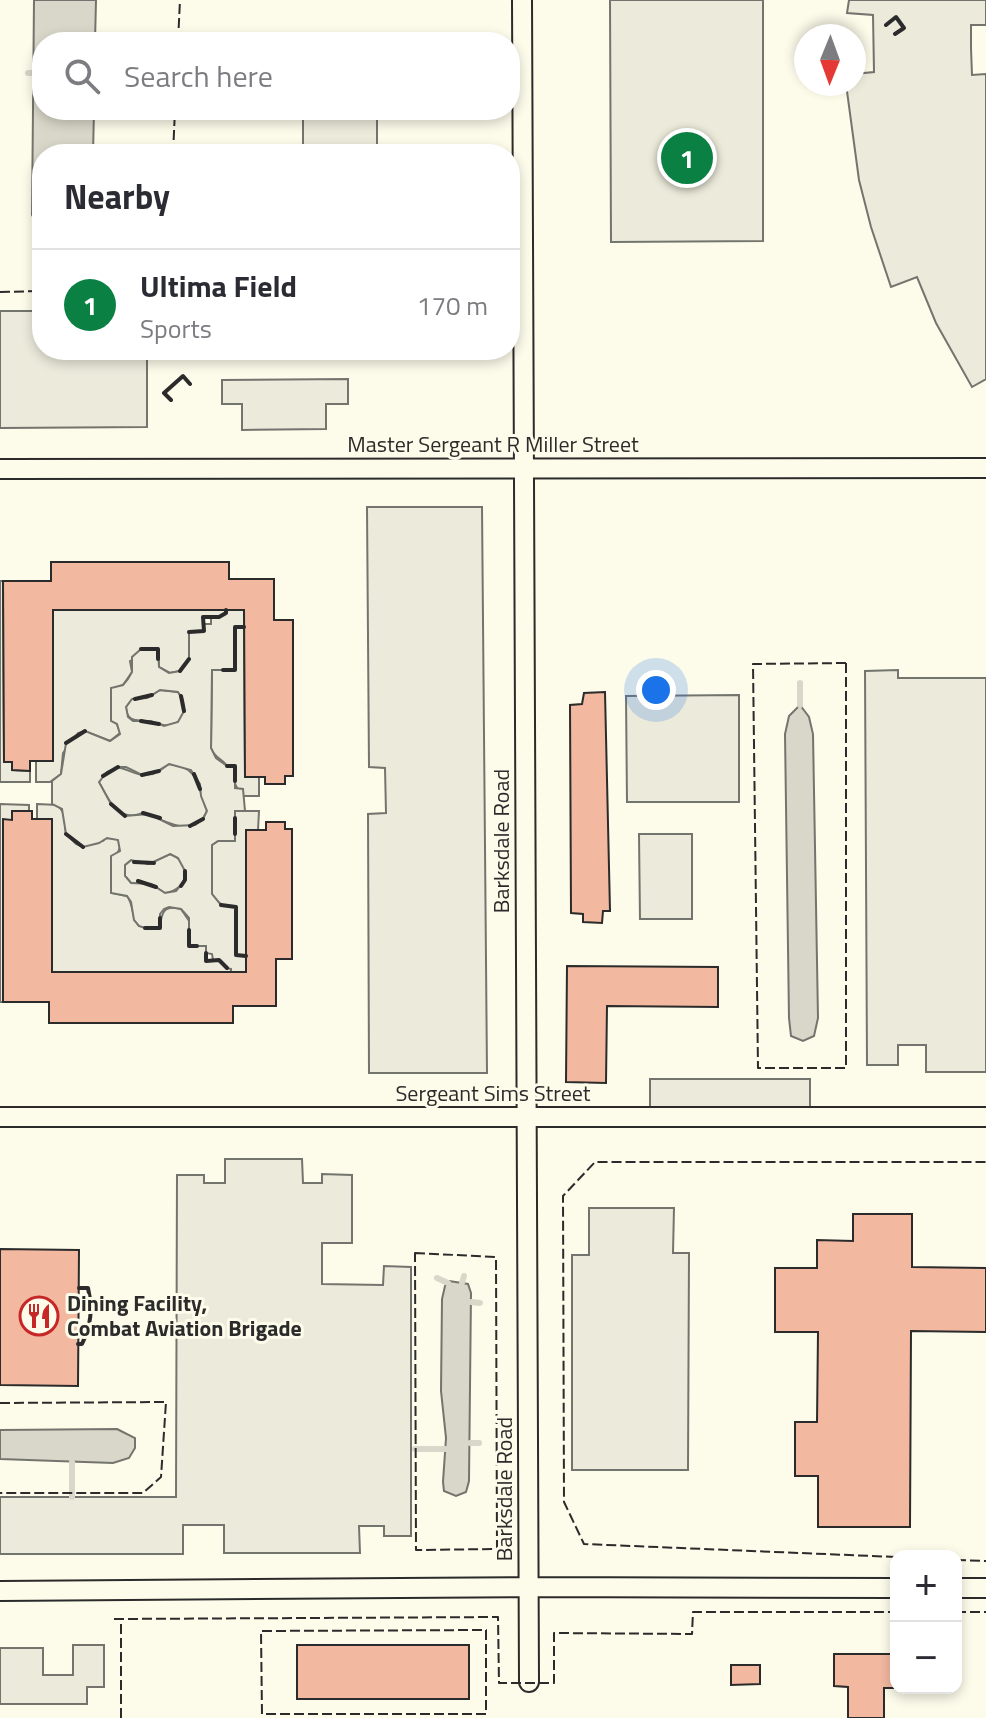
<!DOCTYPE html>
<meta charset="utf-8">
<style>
:root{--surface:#fff;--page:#f2f2f3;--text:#2b2b33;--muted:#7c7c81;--line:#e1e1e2;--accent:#0b8043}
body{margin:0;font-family:"Titillium Web",sans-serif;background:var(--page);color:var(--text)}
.controls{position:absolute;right:24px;bottom:24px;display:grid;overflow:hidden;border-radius:16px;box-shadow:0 4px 12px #0003}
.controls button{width:72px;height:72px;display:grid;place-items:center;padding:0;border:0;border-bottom:2px solid var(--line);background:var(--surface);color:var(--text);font:40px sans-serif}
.compass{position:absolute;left:794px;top:24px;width:72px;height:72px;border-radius:50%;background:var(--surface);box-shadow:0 4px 12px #0003;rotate:181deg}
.you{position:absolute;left:656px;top:690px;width:28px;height:28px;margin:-20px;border:6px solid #fff;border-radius:50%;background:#1a73e8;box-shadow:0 0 0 12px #1a73e833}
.badge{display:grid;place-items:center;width:52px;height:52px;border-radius:50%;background:var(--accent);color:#fff;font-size:26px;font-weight:700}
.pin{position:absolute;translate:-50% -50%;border:4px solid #fff;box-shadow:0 2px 8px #0006}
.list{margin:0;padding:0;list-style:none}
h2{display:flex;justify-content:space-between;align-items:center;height:104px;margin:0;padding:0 32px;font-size:34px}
h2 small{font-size:26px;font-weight:400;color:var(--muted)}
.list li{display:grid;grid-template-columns:52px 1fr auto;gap:24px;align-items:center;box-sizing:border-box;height:112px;padding:0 32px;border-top:2px solid var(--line)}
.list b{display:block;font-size:30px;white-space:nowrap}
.list p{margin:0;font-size:26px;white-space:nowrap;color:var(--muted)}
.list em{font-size:26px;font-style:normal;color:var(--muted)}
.icon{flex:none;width:44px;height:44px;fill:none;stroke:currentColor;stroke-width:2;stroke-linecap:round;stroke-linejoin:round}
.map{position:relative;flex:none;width:986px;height:1718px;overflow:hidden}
.search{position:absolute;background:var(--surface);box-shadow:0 4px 12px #0003;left:32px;top:32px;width:488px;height:88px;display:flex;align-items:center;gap:20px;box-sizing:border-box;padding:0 28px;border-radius:32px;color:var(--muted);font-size:30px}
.panel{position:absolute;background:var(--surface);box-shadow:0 4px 12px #0003;left:32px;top:144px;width:488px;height:216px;border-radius:32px}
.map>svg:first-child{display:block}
.green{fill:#ecebdb;stroke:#74746e;stroke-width:2}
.parking{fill:#eceadb;stroke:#74746e;stroke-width:2;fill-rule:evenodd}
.water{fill:#d8d7c9;stroke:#74746e;stroke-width:2}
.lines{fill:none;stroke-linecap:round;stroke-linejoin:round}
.stream{stroke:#d8d7c9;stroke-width:6}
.building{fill:#f2b8a0;stroke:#2b2b2b;stroke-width:2}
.minor-casing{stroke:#2b2b2b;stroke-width:22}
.minor{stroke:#fdfbea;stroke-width:18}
.fence{stroke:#2b2b2b;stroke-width:2;stroke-dasharray:10 4;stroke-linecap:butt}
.wall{stroke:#2b2b2b;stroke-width:4}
.labels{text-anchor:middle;stroke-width:6;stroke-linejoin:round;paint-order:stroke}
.street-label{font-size:22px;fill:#2b2b2b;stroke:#fdfbea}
.poi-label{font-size:22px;font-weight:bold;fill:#2b2b2b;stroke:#fdfbea;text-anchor:start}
</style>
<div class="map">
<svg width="986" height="1718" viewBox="0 0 986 1718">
<rect width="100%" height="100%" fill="#fdfbea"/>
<!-- green -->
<path class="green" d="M610 0H763V241L611 242Z
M303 110H377V154H303Z
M0 581H3L4 761 12 762V770L30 771V782H0Z
M53 610H226V613L219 617H203L204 631 189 632V659L180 671 170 673 159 667 158 649 130 661 132 672 123 685 118 687 117 724 120 733 110 741 85 731 78 733 63 753 61 774 50 782H36V761H53Z
M235 627H244L245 776 259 777V796H243C233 787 235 778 228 767 223 759 214 758 211 748L212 670H235Z
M160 690 178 692C185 703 188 712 178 722 167 729 163 724 151 722 138 719 127 724 126 707L132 698H147Z
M169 764C199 765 198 789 207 811 194 842 164 819 143 813 118 823 109 801 99 782 115 757 122 771 142 775L159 771Z
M0 804 29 805V811H12V820H4L3 1002H0Z
M37 804 58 805 64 814 66 834 103 841 106 838 118 839C121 846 121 850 115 855L112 893 127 896C134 905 131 917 139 926L160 928C161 914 163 904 181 909L206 946V960H219L227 968H231V972H52V820L37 819Z
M235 811H259L258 830H246V956L236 955 226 907 215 900 212 895V845L218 841H235Z
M639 834H692V919H640Z
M170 854C193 862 189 890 165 893L151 884 131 883 125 876V865L131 860 149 864Z"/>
<!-- parking -->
<path class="parking" d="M849 0H986V25H971V48L972 75 986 74V379L972 387 936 323 917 277 891 287 871 227 859 180 846 84H854V74L874 72 873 15 847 13Z
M0 311H42V350H147V427L0 428Z
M348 379V404H326V429L242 430V404H222V380Z
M367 507H482L487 1073H369L368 814 386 813 385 768 369 767Z
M226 610H244V627H235V670H212L211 748 216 758 227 766H235V788L243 789 245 811H235V841H218L212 845V894L221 905 236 907V955L246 956V972H231V969L227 968 220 961 213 960 212 954 206 953V946H189V918L181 909 169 907 164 909 160 914V928H145L139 926 134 920 131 902 127 896 111 893V856L120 851 118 840 107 838 99 843 83 847 76 844 66 834 62 809 52 804V781L61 774 66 743 85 731 110 741 120 734 117 724 111 721V688L123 685 128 679 132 672V657L141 649H158L159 667 169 673 180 671 189 659V632L203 631V624H211V617H219L225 613ZM160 690 178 692 183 700 184 711 178 722 164 726 151 721H133L128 717 126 707 132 699 147 698ZM169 764 191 770 200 784 201 796 207 811 203 819 195 825 173 826 149 814 125 816 111 804 99 782 107 772 118 767H126L142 775 153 774ZM170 854 178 858 185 871V880L176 891 165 893 151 884 131 883 125 876V865L131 860 149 864Z
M898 670V678H986V1072H926V1045H898V1065H867L865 671Z
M739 695V802H627L626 696Z
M650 1079H810V1117H650Z
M225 1159H302L303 1183H322V1174L352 1175V1243H322V1284L383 1285 384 1266 411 1267V1536H384V1526H359L360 1553H224V1525H183V1554H0V1497H176L177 1175H204V1183H225Z
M589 1208H674L673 1253H689L688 1470H572V1255H589Z
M73 1645H104V1687H87V1704H0V1648H43V1675H73Z"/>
<!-- water -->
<path class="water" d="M34 0H96L95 42H42V110H94L93 154H42V230L32 215Z
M800 705 809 717 813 734 818 1018 814 1036 803 1041 791 1036 789 1018 785 734 789 716Z
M449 1281 468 1284 471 1293 469 1481 466 1492 456 1496 444 1491 443 1482 446 1438 441 1391 442 1299 445 1286Z
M117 1429 135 1438V1448L129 1458 113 1463 0 1459V1430Z"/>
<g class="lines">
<!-- stream -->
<path class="stream" d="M28 73H34
M800 705V683
M437 1278 448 1283
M462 1283 464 1276
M471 1302 480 1303
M470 1443H479
M415 1449H446
M72 1497V1462"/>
</g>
<!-- building -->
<path class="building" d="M248 350H371V358H248Z
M51 562H229V579H274V620H293V776H285V784H265V777H245L244 610H53V761H30V771L12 770V762H4L3 581H51Z
M605 692 610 911H603L602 923 583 922V914L571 913 570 705 582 704 584 693Z
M12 811H32V819H52V972H246V830H266V822H285V829H292V959H276V1006H233V1023H49V1002H3V819L12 820Z
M567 966 718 967V1007L607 1006 606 1083 566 1082Z
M853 1214H912V1267L986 1268V1332L911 1331 910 1527H818V1476H795V1422H817L818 1332H775V1268H817V1240L853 1241Z
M0 1249 79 1250 78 1386 0 1385Z
M297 1645H469V1699H297Z
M834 1654H895V1688H884V1718H848V1687L834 1686Z
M731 1665H760V1684L731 1685Z"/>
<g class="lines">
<!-- minor casing -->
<g class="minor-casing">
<path id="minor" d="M522 0 529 1682
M0 469 986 468
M0 1117H986
M956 1588H986
M0 1591 529 1587 896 1588"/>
</g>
<!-- minor -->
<use href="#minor" class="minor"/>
<!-- fence -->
<path class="fence" d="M178 42 180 0
M173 154 175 110
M0 292 42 291
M846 663V1068H758L753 664Z
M415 1253 496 1257 497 1549 416 1550Z
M0 1403 166 1402 161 1477 143 1493H0
M896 1557 584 1544 564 1502 563 1196 595 1162H986
M956 1560 986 1561
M956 1612H986
M114 1619 498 1617 499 1683H554V1633L692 1634 693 1612H896
M486 1630V1714H262L261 1631Z
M121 1718V1619"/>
<!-- wall -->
<path class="wall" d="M886 25 896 17 904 28 895 34
M171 400 164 393 183 376 190 384
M189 632 204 631 203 617H219L226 613V610
M141 649H158V659
M223 670H235V627H244
M180 671 189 659
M181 696 184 711
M135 699 152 695
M141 721 159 724
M66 743 85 731
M227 766H235V781
M194 774 200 789
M142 775 159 771
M103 776 118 767
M111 804 125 816
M143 813 160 818
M235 818V834
M190 826 203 819
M66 834 83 847
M134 862 154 863
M138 881 156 887
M181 886 185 880V871
M221 905 236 907V955L246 956
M145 928H160V918
M189 930V946H197
M206 953V961L219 960 227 968
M78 1344H82C91 1325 93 1309 88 1288H79"/>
</g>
<!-- icons -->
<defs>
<g id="restaurant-ring" transform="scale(2)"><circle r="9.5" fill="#fdfbea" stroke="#c62828" stroke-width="1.5"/><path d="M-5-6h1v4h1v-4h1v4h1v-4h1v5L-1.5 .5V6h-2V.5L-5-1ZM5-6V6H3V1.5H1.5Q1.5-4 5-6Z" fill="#c62828"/></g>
</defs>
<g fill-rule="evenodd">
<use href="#restaurant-ring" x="39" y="1316"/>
</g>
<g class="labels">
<!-- street labels -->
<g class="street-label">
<text x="493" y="452">Master Sergeant R Miller Street</text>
<text transform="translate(501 841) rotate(-90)" y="8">Barksdale Road</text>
<text x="493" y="1101">Sergeant Sims Street</text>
<text transform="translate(504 1489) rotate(-90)" y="8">Barksdale Road</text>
</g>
<!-- poi labels -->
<g class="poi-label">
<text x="67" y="1311">Dining Facility,<tspan x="67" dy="25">Combat Aviation Brigade</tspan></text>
</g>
</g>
</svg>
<div class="controls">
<button>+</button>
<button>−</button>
</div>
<svg class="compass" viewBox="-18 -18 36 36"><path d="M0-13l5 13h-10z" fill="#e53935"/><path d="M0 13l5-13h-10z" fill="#7c7c81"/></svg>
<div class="you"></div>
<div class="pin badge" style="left:687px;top:158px">1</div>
<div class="search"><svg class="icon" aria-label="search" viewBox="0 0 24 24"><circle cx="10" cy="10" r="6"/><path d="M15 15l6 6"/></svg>Search here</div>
<section class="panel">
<h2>Nearby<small></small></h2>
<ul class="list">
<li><span class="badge">1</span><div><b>Ultima Field</b><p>Sports</p></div><em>170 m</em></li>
</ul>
</section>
</div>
